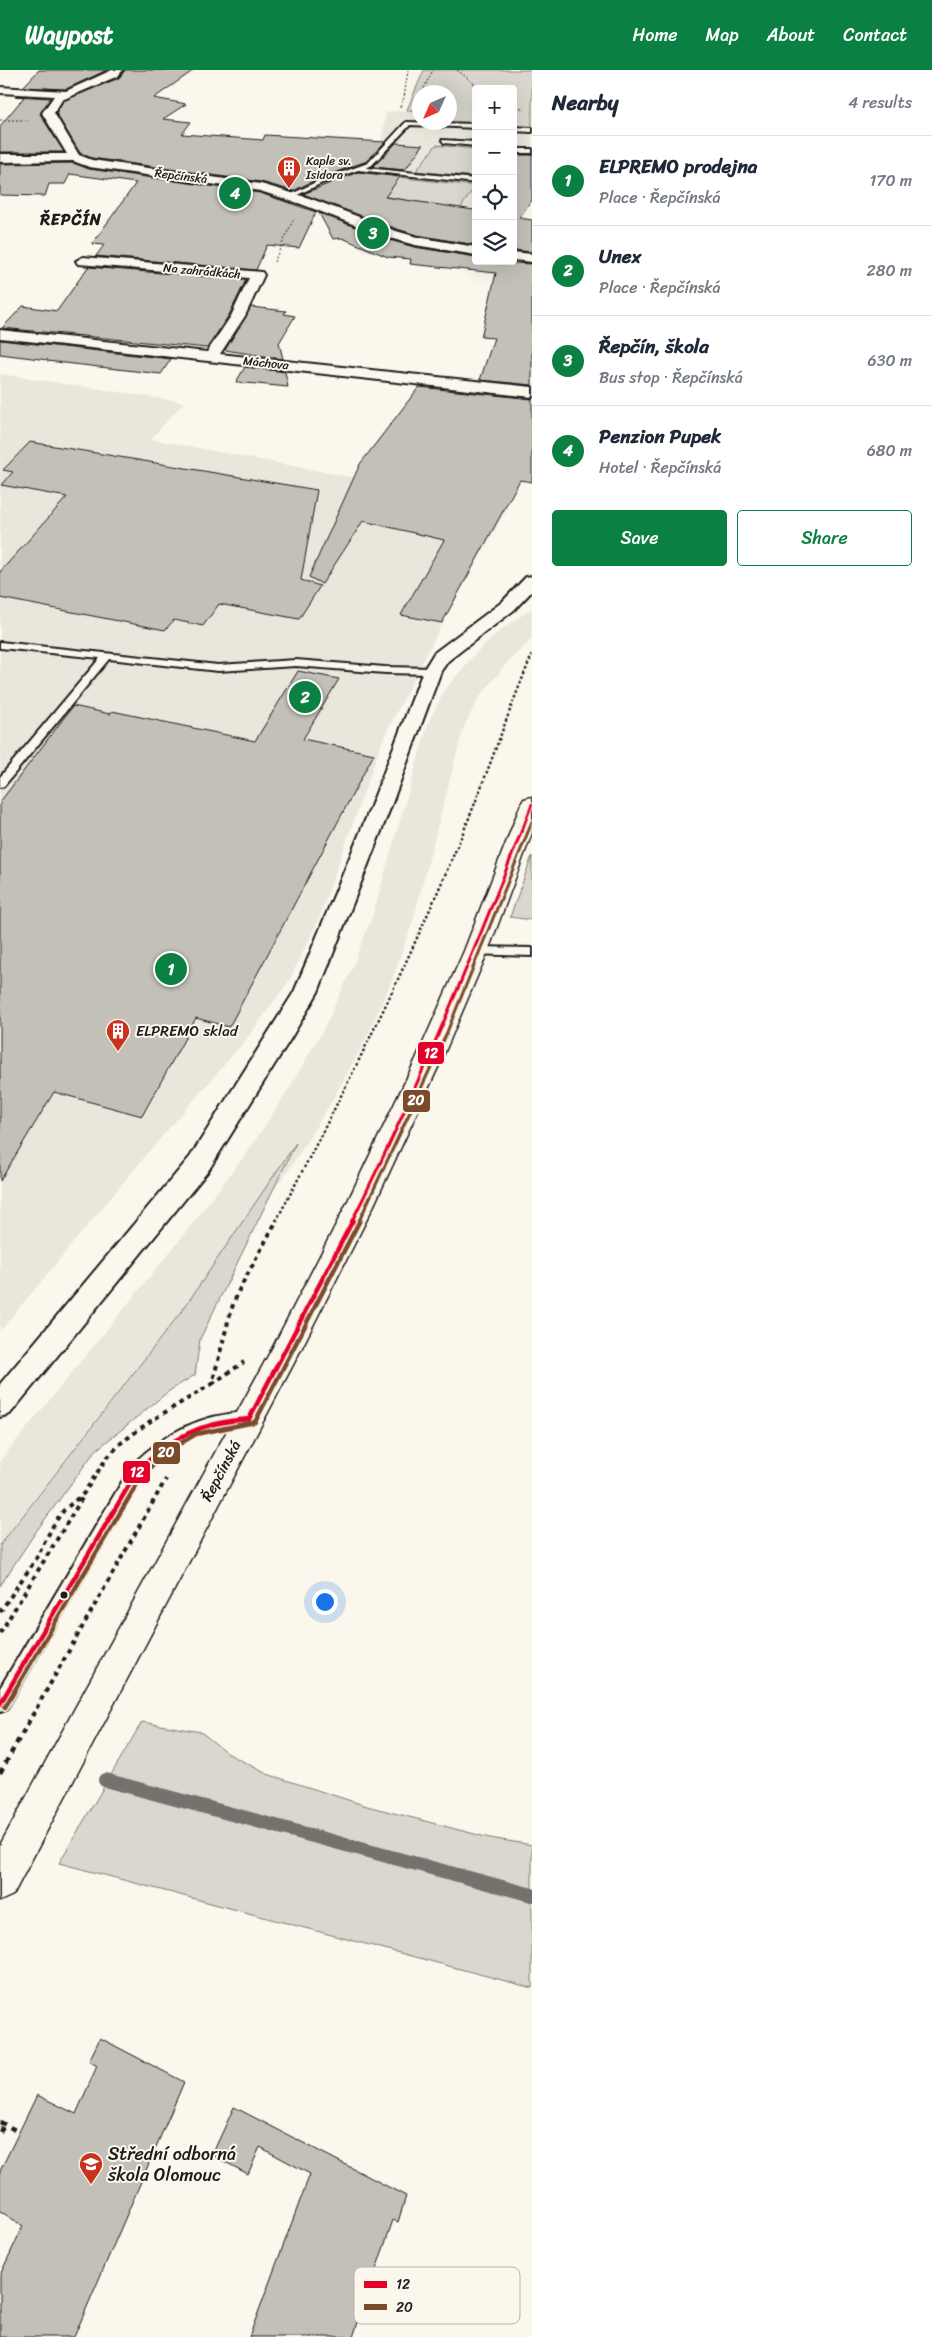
<!DOCTYPE html>
<meta charset="utf-8">
<style>
:root{--surface:#fff;--page:#f6f6f7;--text:#1f2937;--muted:#747a83;--line:#e0e1e3;--accent:#0b8043}
body{margin:0;font-family:Sriracha,sans-serif;background:var(--page);color:var(--text)}
.controls{position:absolute;right:15px;top:15px;display:grid;overflow:hidden;border-radius:5px;box-shadow:0 5px 20px #0002}
.controls button{width:45px;height:45px;display:grid;place-items:center;padding:0;border:0;border-bottom:1px solid var(--line);background:var(--surface);color:var(--text);font:25px sans-serif}
.compass{position:absolute;left:412px;top:15px;width:45px;height:45px;border-radius:50%;background:var(--surface);box-shadow:0 5px 20px #0002;rotate:225deg}
.you{position:absolute;left:324px;top:1531px;width:18px;height:18px;margin:-12px;border:4px solid #fff;border-radius:50%;background:#1a73e8;box-shadow:0 0 0 8px #1a73e833}
.badge{display:grid;place-items:center;width:32px;height:32px;border-radius:50%;background:var(--accent);color:#fff;font-size:16px;font-weight:700}
.pin{position:absolute;translate:-50% -50%;border:2px solid #fff;box-shadow:0 1px 5px #0006}
.list{margin:0;padding:0;list-style:none}
h2{display:flex;justify-content:space-between;align-items:center;height:65px;margin:0;padding:0 20px;font-size:21px}
h2 small{font-size:16px;font-weight:400;color:var(--muted)}
.list li{display:grid;grid-template-columns:32px 1fr auto;gap:15px;align-items:center;box-sizing:border-box;height:90px;padding:0 20px;border-top:1px solid var(--line)}
.list b{display:block;font-size:19px;white-space:nowrap}
.list p{margin:0;font-size:16px;white-space:nowrap;color:var(--muted)}
.list em{font-size:16px;font-style:normal;color:var(--muted)}
.actions{display:flex;gap:10px;padding:15px 20px}
.actions a{flex:1;padding:11px 0;border:1px solid var(--accent);border-radius:5px;text-align:center;font-size:18px;color:var(--accent)}
.actions .main{background:var(--accent);color:#fff}
.icon{flex:none;width:28px;height:28px;fill:none;stroke:currentColor;stroke-width:2;stroke-linecap:round;stroke-linejoin:round}
.map{position:relative;flex:none;width:532px;height:2267px;overflow:hidden}
header{display:flex;align-items:center;gap:30px;box-sizing:border-box;height:70px;padding:0 25px;background:var(--accent);color:#fff}
header strong{font-size:24px}
nav{display:flex;gap:28px;margin-inline-start:auto;font-size:18px}
main{display:flex}
aside{flex:1;background:var(--surface)}
.map>svg:first-child{display:block}
.built{fill:#eae6dc}
.green{fill:#dad7ce;stroke:#7b7a75}
.lines{fill:none;stroke-linecap:round;stroke-linejoin:round}
.stream{stroke:#74726e;stroke-width:14}
.building{fill:#c3c0b8;stroke:#1c1c1c}
.lane-casing{stroke:#1c1c1c;stroke-width:4}
.street-casing{stroke:#1c1c1c;stroke-width:4}
.secondary-casing{stroke:#1c1c1c;stroke-width:3}
.path-far3{stroke:#1c1c1c;stroke-width:1;stroke-dasharray:2 2;stroke-linecap:butt}
.path-far2{stroke:#1c1c1c;stroke-width:2.5;stroke-dasharray:2.5 2.5;stroke-linecap:butt}
.path-far1{stroke:#1c1c1c;stroke-width:4;stroke-dasharray:4.5 4.5;stroke-linecap:butt}
.path{stroke:#1c1c1c;stroke-width:4.5;stroke-dasharray:5.5 5.5;stroke-linecap:butt}
.lane{fill:#fbf7ec;fill-rule:evenodd}
.street{fill:#fbf7ec;fill-rule:evenodd}
.secondary{fill:#fbf7ec;fill-rule:evenodd}
.bus-1-far2-casing{stroke:#fbf7ec;stroke-width:5}
.bus-1-far1-casing{stroke:#fbf7ec;stroke-width:6}
.bus-1-casing{stroke:#fbf7ec;stroke-width:8}
.bus-2-far2-casing{stroke:#fbf7ec;stroke-width:5}
.bus-2-far1-casing{stroke:#fbf7ec;stroke-width:6}
.bus-2-casing{stroke:#fbf7ec;stroke-width:8}
.bus-1-far2{stroke:#e4002b;stroke-width:2.5}
.bus-1-far1{stroke:#e4002b;stroke-width:3}
.bus-1{stroke:#e4002b;stroke-width:4.5}
.bus-2-far2{stroke:#7a4b2a;stroke-width:2.5}
.bus-2-far1{stroke:#7a4b2a;stroke-width:3}
.bus-2{stroke:#7a4b2a;stroke-width:4.5}
.bus-dot{fill:#1c1c1c;stroke:#fbf7ec;stroke-width:2}
.labels{text-anchor:middle;stroke-width:4;stroke-linejoin:round;paint-order:stroke}
.far-poi-label{font-size:12px;fill:#1c1c1c;stroke:#fbf7ec;text-anchor:start}
.far-street-label{font-size:12px;fill:#1c1c1c;stroke:#fbf7ec}
.poi-label{font-size:15px;fill:#1c1c1c;stroke:#fbf7ec;text-anchor:start}
.street-label{font-size:15px;fill:#1c1c1c;stroke:#fbf7ec}
.far-district-label{font-size:16px;font-weight:bold;letter-spacing:1px;fill:#1c1c1c;stroke:#fbf7ec}
.near-poi-label{font-size:18px;fill:#1c1c1c;stroke:#fbf7ec;text-anchor:start}
.key{fill:#fbf7ec;stroke:#b8b5ae;stroke-width:1}
.key-label{font-size:14px;fill:#1c1c1c}
.line-badge{stroke:#fbf7ec;stroke-width:2}
.badge-label{font-size:14px;text-anchor:middle;font-weight:bold;fill:#fff}
</style>
<header>
<strong>Waypost</strong>
<nav><a>Home</a><a>Map</a><a>About</a><a>Contact</a></nav>
</header>
<main>
<div class="map">
<svg width="532" height="2267" viewBox="0 0 532 2267">
<rect width="100%" height="100%" fill="#fbf7ec"/>
<filter id="ink" filterUnits="userSpaceOnUse"><feTurbulence type="fractalNoise" baseFrequency=".02" numOctaves="2"/><feDisplacementMap in="SourceGraphic" scale="10" xChannelSelector="R" yChannelSelector="G"/><feConvolveMatrix kernelMatrix="1 2 1 2 8 2 1 2 1" color-interpolation-filters="sRGB"/></filter>
<g filter="url(#ink)">
<!-- built -->
<path class="built" d="M407 40 419 41 420 52 476 55V141L460 139 474 116 335 115 317 108 359 94 381 72 386 42Z
M513 57 532 58V134H529L521 147 513 146Z
M0 304 184 332 151 369 508 437 440 558 383 669 318 851 289 911 245 971 152 1078 0 1261Z
M532 538V569L507 593 478 629 463 659 413 851 392 910 365 971 332 1031 291 1097 220 1191 0 1473V1391L178 1172 249 1080 290 1017 323 960 351 901 373 844 428 654 444 621 476 583 501 560Z"/>
<!-- green -->
<path class="green" d="M424 0H532V58L513 57V19H476V55L430 53 450 52V22H420L419 41 407 40Z
M436 75 476 79V107L416 101Z
M362 103 475 116 460 139 370 124 322 130 303 122 328 112 335 115Z
M532 786V850L510 847Z
M296 1073 200 1269 195 1305 169 1321 95 1381 35 1463 0 1516V1475L184 1238Z
M142 1652 201 1662 227 1683 267 1704 367 1736 490 1768 532 1775V1918L59 1793Z"/>
<g class="lines">
<!-- stream -->
<path class="stream" d="M105 1710 532 1825"/>
</g>
<!-- building -->
<path class="building" d="M39 0H107L66 19 23 17Z
M125 0H194L154 28 186 34 163 49 191 52 182 64 263 70 265 65 385 72 367 91 317 109 293 121 261 112 92 88 80 83 56 43 63 31 119 8Z
M15 26 51 28 40 44 64 82H0V56L24 27Z
M396 73 423 75 405 100 373 97Z
M514 85H532V130L519 148 532 150V182L513 180Z
M73 93 89 99 260 123 316 142 299 178 267 175 256 200 96 186 104 175 92 174 136 113 70 104 65 114H49L45 126 0 125V94Z
M358 102 400 107 385 127 474 140 476 137V175L417 165 397 159 303 124Z
M319 143 386 169 414 177 476 187V191L532 194V315L480 310 494 268 481 267 496 203 410 194 411 189 388 187 342 168 333 169Z
M88 197 246 210 229 245 207 278 2 258 23 236 57 241Z
M251 237 286 241 284 244 295 246 279 273 283 289 225 280Z
M0 270 171 289 161 304 47 291 48 290 0 284Z
M245 297 285 302 288 317 236 312Z
M419 317 532 329V412L520 410 442 553 401 545 444 470 363 451 322 514 309 507 360 394Z
M30 372 317 420 301 510 320 516 299 549 219 534 203 556 174 550 165 560 0 528V502L67 427 1 415 13 402 3 400Z
M298 601 339 609 303 669 374 684 229 957 196 948 142 1046 54 1022 0 1111V732L73 636 110 644 112 641 255 671Z
M100 1968 184 2012 74 2267H0V2205L23 2156 0 2141V2101L37 2025 76 2044 97 1996 89 1991Z
M234 2037 406 2126 398 2152 393 2150 353 2267H249L310 2104 260 2077 248 2104 212 2085Z"/>
<g class="lines">
<!-- lane casing -->
<g class="lane-casing">
<path id="lane" d="M406 52 476 54V58L410 55 372 95 366 98 476 109V113L358 100 322 113 293 127 288 126 318 111 368 93Z
M513 57 532 58V62L513 61Z
M442 70 476 72V76L444 73Z
M513 79H532V83H513Z
M0 572 218 595 296 590 385 597 432 598 437 601 432 604 385 603 296 596 218 601 109 589 4 716 0 717V707L100 588 0 578Z
M476 877 532 878V886L472 884 470 881Z
M249 1342 254 1344 257 1349 254 1354C242 1358 228 1356 215 1358 186 1365 164 1384 144 1405L6 1640 0 1642V1618L132 1395C166 1362 201 1344 249 1342Z"/>
</g>
<!-- street casing -->
<g class="street-casing">
<path id="street" d="M112 0H123L118 6 62 30 54 43 79 85 92 90 261 114 309 128 396 161 417 167 476 177V185L415 175 386 167 301 134 260 121 89 97 73 91 0 92V84H67L42 43 54 26 0 23V17L66 21Z
M513 182 532 184V192L513 190Z
M83 187 262 202 264 205 245 246 220 284 532 317V327L0 268V260L207 282 231 246 249 208 78 194 76 191Z
M532 506V521L514 540 448 591 441 601 391 736 318 922 291 968 208 1101 10 1344 0 1347V1314L190 1087 294 922 371 736 423 601 434 583 502 532 526 507Z"/>
</g>
<!-- secondary casing -->
<g class="secondary-casing">
<path id="secondary" d="M532 727V763L488 881 441 991 373 1137 294 1293 13 1825 0 1831V1775L274 1275 345 1137 415 991 464 881 521 734 524 729Z"/>
</g>
<!-- path-far3 -->
<path class="path-far3" d="M457 0 481 19
M422 22 433 0
M513 34 525 40
M415 36 420 28
M400 37 404 28 408 0
M0 50H29
M274 192 294 148"/>
<!-- path-far2 -->
<path class="path-far2" d="M276 1151C343 1025 407 897 462 765 487 706 507 644 532 585"/>
<!-- path-far1 -->
<path class="path-far1" d="M212 1314 244 1292
M0 1542 36 1489 55 1452 64 1440 84 1423 106 1389 121 1373 149 1352 212 1314 231 1240 239 1220 277 1150
M0 1563 84 1425
M32 1646 166 1409"/>
<!-- path -->
<path class="path" d="M0 1703 33 1644
M0 2052 19 2062
M0 2062 4 2054"/>
<!-- lane -->
<use href="#lane" class="lane"/>
<!-- street -->
<use href="#street" class="street"/>
<!-- secondary -->
<use href="#secondary" class="secondary"/>
<!-- bus-1-far2 casing -->
<g class="bus-1-far2-casing">
<path id="bus-1-far2" d="M523 758 532 734"/>
</g>
<!-- bus-1-far1 casing -->
<g class="bus-1-far1-casing">
<path id="bus-1-far1" d="M352 1151C416 1023 471 891 523 757"/>
</g>
<!-- bus-1 casing -->
<g class="bus-1-casing">
<path id="bus-1" d="M0 1634 138 1400C173 1367 200 1352 249 1349L353 1150"/>
</g>
<!-- bus-2-far2 casing -->
<g class="bus-2-far2-casing">
<path id="bus-2-far2" d="M529 758 532 751"/>
</g>
<!-- bus-2-far1 casing -->
<g class="bus-2-far1-casing">
<path id="bus-2-far1" d="M359 1151 445 967 530 757"/>
</g>
<!-- bus-2 casing -->
<g class="bus-2-casing">
<path id="bus-2" d="M5 1637 143 1404 171 1379 196 1364 255 1352 360 1150"/>
</g>
<!-- bus-1-far2 -->
<use href="#bus-1-far2" class="bus-1-far2"/>
<!-- bus-1-far1 -->
<use href="#bus-1-far1" class="bus-1-far1"/>
<!-- bus-1 -->
<use href="#bus-1" class="bus-1"/>
<!-- bus-2-far2 -->
<use href="#bus-2-far2" class="bus-2-far2"/>
<!-- bus-2-far1 -->
<use href="#bus-2-far1" class="bus-2-far1"/>
<!-- bus-2 -->
<use href="#bus-2" class="bus-2"/>
</g>
</g>
<!-- icons -->
<defs>
<g id="building-pin" transform="scale(1.25)"><path d="M0 17L-7.5 6A9.5 9.5 0 1 1 7.5 6Z" fill="#c8321e" stroke="#fbf7ec"/><path d="M-4-6H4V6H1V3H-1V6H-4ZM-2.5-4.3h1.7v1.8h-1.7ZM.8-4.3h1.7v1.8H.8ZM-2.5-1h1.7V.8h-1.7ZM.8-1h1.7V.8H.8Z" fill="#fff"/></g>
<g id="school-pin" transform="scale(1.25)"><path d="M0 17L-7.5 6A9.5 9.5 0 1 1 7.5 6Z" fill="#c8321e" stroke="#fbf7ec"/><path d="M0-5L7-2L0 1L-7-2ZM-4 1L0 2.5L4 1V4Q0 6-4 4Z" fill="#fff"/></g>
</defs>
<g fill-rule="evenodd">
<use href="#building-pin" x="289" y="98"/>
<use href="#building-pin" x="118" y="961"/>
<use href="#school-pin" x="91" y="2094"/>
</g>
<!-- markers -->
<circle class="bus-dot" cx="64" cy="1525" r="4.5"/>
<g class="labels">
<!-- far-poi labels -->
<g class="far-poi-label">
<text x="306" y="95">Kaple sv.<tspan x="306" dy="14">Isidora</tspan></text>
</g>
<!-- far-street labels -->
<g class="far-street-label">
<text transform="translate(181 106) rotate(7)" y="4">Řepčínská</text>
<text transform="translate(202 201) rotate(5)" y="4">Na zahrádkách</text>
<text transform="translate(266 293) rotate(6)" y="4">Máchova</text>
</g>
<!-- poi labels -->
<g class="poi-label">
<text x="136" y="966">ELPREMO sklad</text>
</g>
<!-- street labels -->
<g class="street-label">
<text transform="translate(221 1401) rotate(-62)" y="5">Řepčínská</text>
</g>
<!-- far-district labels -->
<g class="far-district-label">
<text x="71" y="155">ŘEPČÍN</text>
</g>
<!-- near-poi labels -->
<g class="near-poi-label">
<text x="108" y="2090">Střední odborná<tspan x="108" dy="21">škola Olomouc</tspan></text>
</g>
</g>
<!-- legend -->
<rect x="354" y="2197" width="166" height="57" rx="8" class="key"/>
<rect x="364" y="2211" width="23" height="7" fill="#e4002b"/>
<rect x="364" y="2234" width="23" height="6" fill="#7a4b2a"/>
<g class="key-label">
<text x="396" y="2219">12</text>
<text x="396" y="2242">20</text>
</g>
<g class="line-badge">
<rect x="417" y="971" width="28" height="24" rx="5" fill="#e4002b"/>
<rect x="402" y="1019" width="29" height="24" rx="5" fill="#7a4b2a"/>
<rect x="152" y="1371" width="29" height="24" rx="5" fill="#7a4b2a"/>
<rect x="122" y="1390" width="29" height="24" rx="5" fill="#e4002b"/>
</g>
<g class="badge-label">
<text x="431" y="988">12</text>
<text x="416" y="1035">20</text>
<text x="166" y="1387">20</text>
<text x="137" y="1407">12</text>
</g>
</svg>
<div class="controls">
<button>+</button>
<button>−</button>
<button><svg class="icon" aria-label="locate" viewBox="0 0 24 24"><circle cx="12" cy="12" r="6"/><path d="M12 2v4M12 18v4M2 12h4M18 12h4"/></svg></button>
<button><svg class="icon" aria-label="layers" viewBox="0 0 24 24"><path d="M12 4l9 5-9 5-9-5zM3 14l9 5 9-5"/></svg></button>
</div>
<svg class="compass" viewBox="-18 -18 36 36"><path d="M0-13l5 13h-10z" fill="#e53935"/><path d="M0 13l5-13h-10z" fill="#747a83"/></svg>
<div class="you"></div>
<div class="pin badge" style="left:171px;top:899px">1</div>
<div class="pin badge" style="left:305px;top:627px">2</div>
<div class="pin badge" style="left:373px;top:163px">3</div>
<div class="pin badge" style="left:235px;top:123px">4</div>
</div>
<aside>
<h2>Nearby<small>4 results</small></h2>
<ul class="list">
<li><span class="badge">1</span><div><b>ELPREMO prodejna</b><p>Place · Řepčínská</p></div><em>170 m</em></li>
<li><span class="badge">2</span><div><b>Unex</b><p>Place · Řepčínská</p></div><em>280 m</em></li>
<li><span class="badge">3</span><div><b>Řepčín, škola</b><p>Bus stop · Řepčínská</p></div><em>630 m</em></li>
<li><span class="badge">4</span><div><b>Penzion Pupek</b><p>Hotel · Řepčínská</p></div><em>680 m</em></li>
</ul>
<div class="actions"><a class="main">Save</a><a>Share</a></div>
</aside>
</main>
